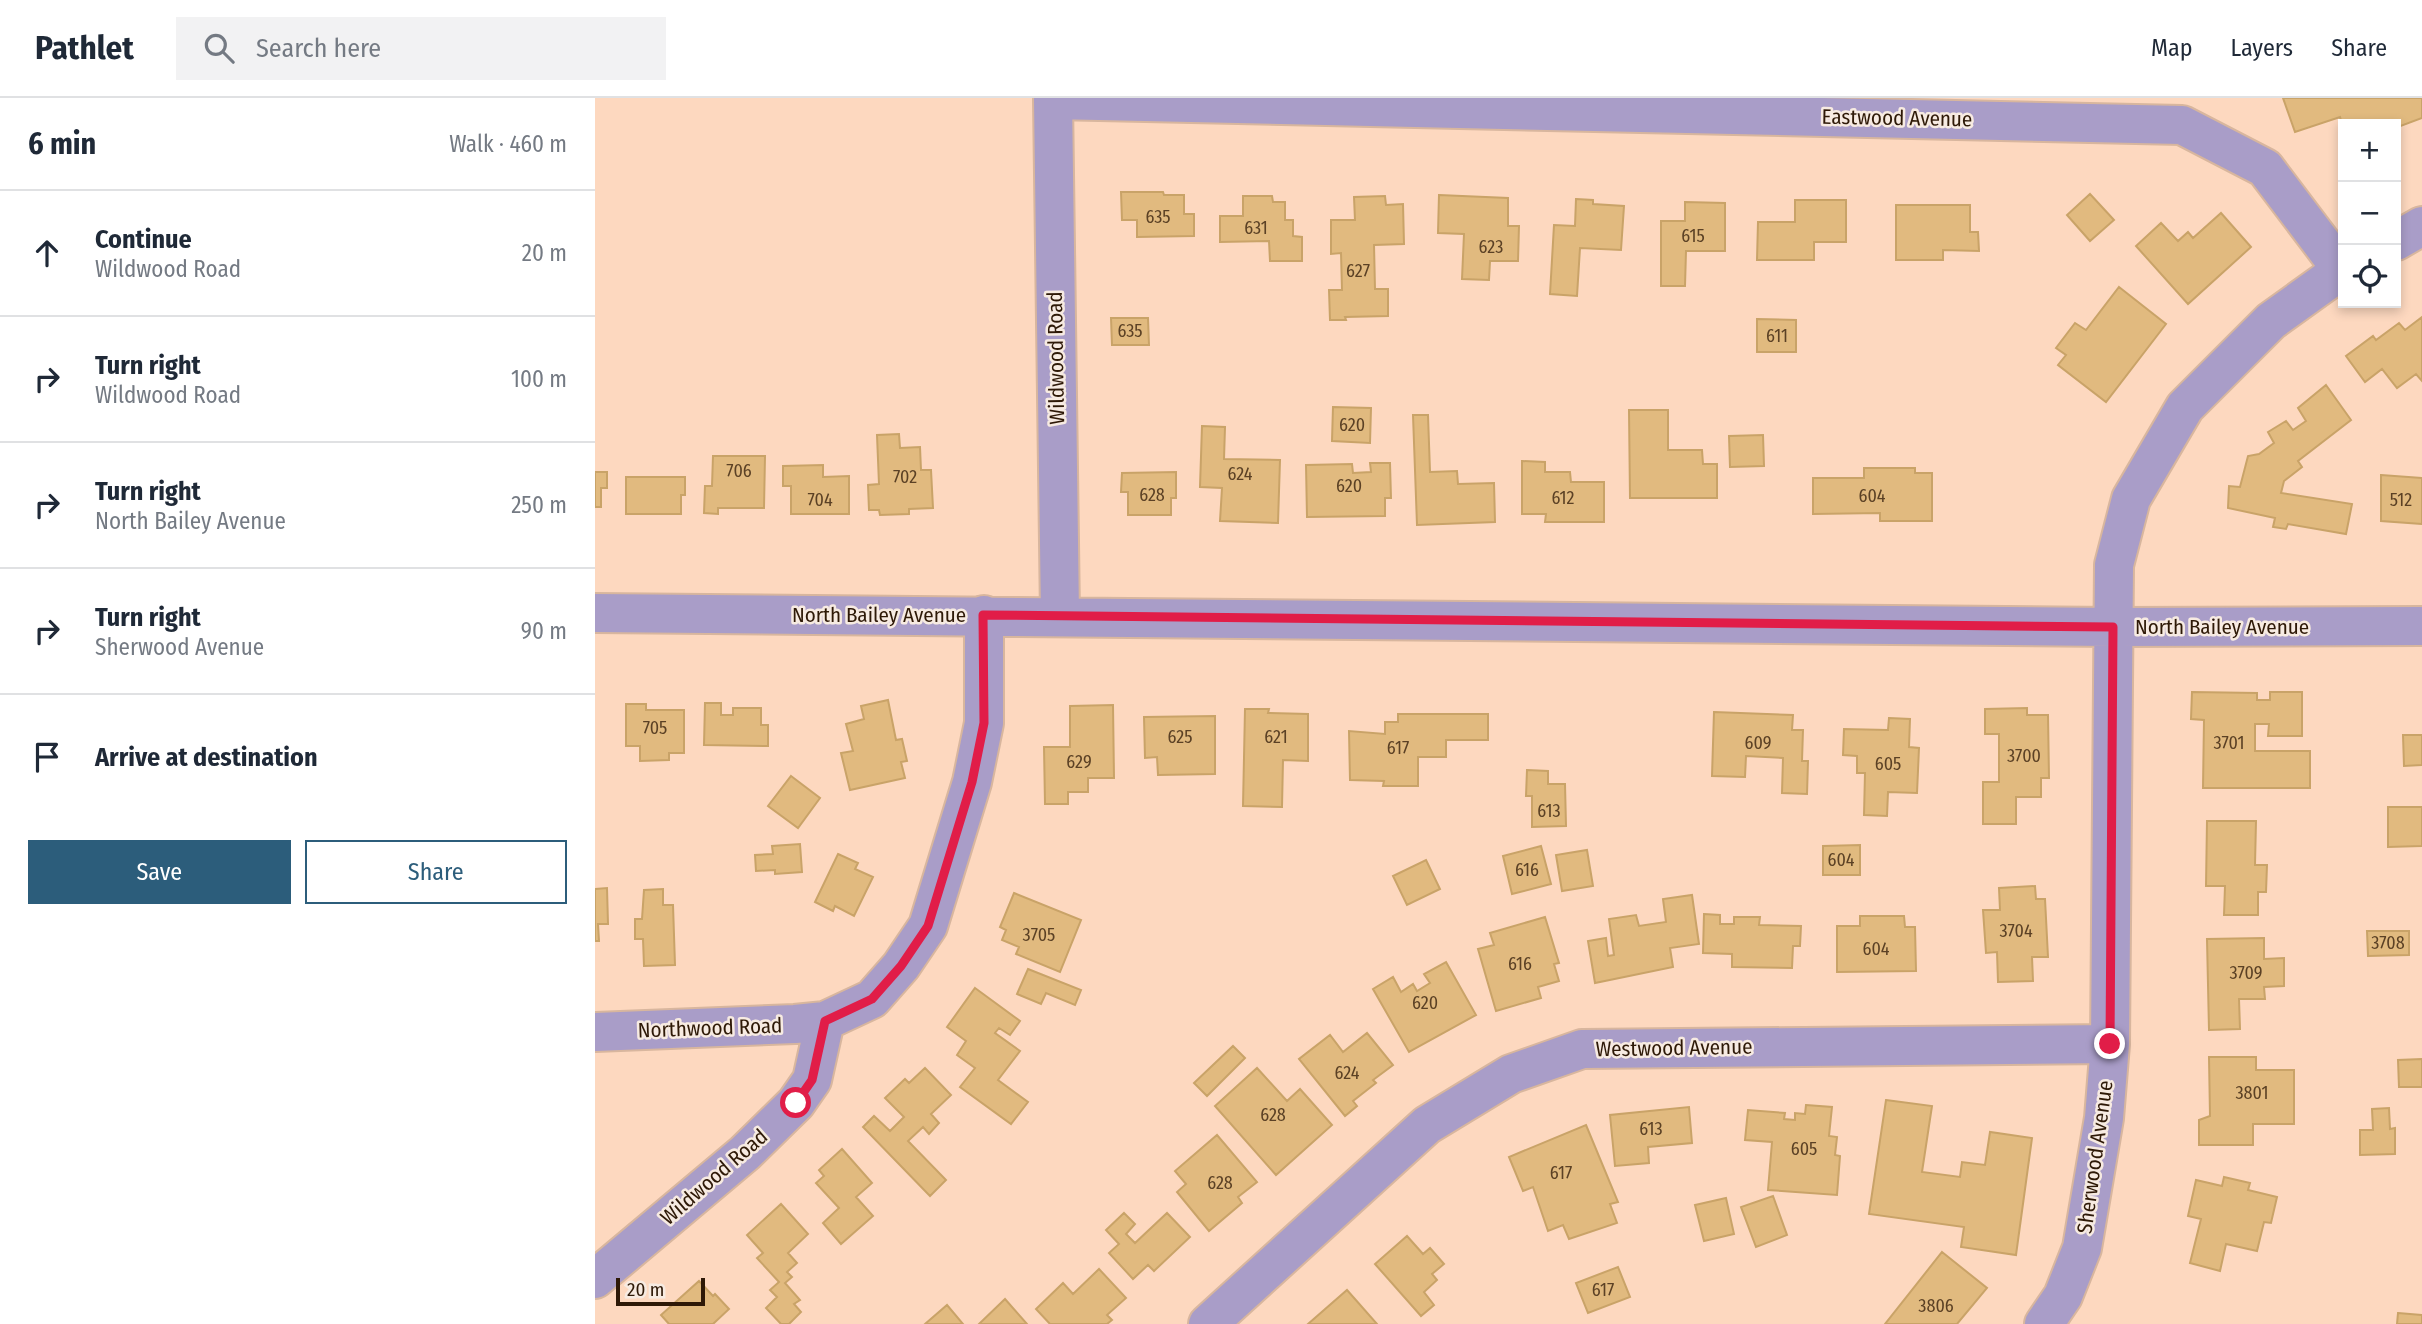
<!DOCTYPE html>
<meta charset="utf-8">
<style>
:root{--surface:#fff;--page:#f2f2f3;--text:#1f2937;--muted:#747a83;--line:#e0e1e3;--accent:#2c5d7b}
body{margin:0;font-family:"Fira Sans Condensed",sans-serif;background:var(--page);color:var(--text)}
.controls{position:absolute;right:21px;top:21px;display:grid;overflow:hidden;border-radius:0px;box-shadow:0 4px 10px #0003}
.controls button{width:63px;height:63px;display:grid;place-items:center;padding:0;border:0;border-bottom:2px solid var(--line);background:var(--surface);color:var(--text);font:35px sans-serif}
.scale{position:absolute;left:21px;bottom:18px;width:89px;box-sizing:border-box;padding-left:7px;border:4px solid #2e1907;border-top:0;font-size:19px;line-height:24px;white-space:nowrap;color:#2e1907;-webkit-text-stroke:5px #f7ebe2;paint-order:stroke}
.stop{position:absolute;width:21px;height:21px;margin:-16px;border:5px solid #e11d48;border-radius:50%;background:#fff}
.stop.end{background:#e11d48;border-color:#fff;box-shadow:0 2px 7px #0008}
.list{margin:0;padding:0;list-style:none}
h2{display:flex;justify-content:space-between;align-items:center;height:91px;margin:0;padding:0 28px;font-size:30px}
h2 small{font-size:23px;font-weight:400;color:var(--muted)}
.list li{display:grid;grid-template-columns:46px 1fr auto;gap:21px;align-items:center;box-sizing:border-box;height:126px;padding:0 28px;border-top:2px solid var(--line)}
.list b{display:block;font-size:26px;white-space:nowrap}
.list p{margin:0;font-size:23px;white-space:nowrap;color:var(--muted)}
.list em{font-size:23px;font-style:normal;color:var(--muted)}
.actions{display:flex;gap:14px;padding:21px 28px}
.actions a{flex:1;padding:16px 0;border:2px solid var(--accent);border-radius:0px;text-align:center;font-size:24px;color:var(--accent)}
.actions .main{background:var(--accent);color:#fff}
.icon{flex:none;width:38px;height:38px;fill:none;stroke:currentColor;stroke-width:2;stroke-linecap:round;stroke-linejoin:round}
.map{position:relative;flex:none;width:1827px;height:1226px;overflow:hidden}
header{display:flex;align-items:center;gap:42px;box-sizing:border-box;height:98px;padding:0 35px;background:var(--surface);border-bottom:2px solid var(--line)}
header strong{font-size:33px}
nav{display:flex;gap:38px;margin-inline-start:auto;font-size:24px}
.search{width:490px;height:63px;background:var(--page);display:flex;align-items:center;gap:18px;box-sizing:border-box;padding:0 24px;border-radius:0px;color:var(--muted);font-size:26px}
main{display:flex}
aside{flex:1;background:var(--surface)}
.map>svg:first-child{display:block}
.building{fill:#e1ba7f;stroke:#c9a368;stroke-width:2}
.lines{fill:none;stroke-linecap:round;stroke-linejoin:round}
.minor-casing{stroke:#d8b69e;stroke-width:42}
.minor{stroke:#a99dc8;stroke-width:38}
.route{stroke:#e11d48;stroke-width:9}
.labels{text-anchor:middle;stroke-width:5;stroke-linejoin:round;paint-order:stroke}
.number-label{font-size:18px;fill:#5b4125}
.street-label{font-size:21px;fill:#2e1907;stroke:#f7ebe2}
</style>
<header>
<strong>Pathlet</strong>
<div class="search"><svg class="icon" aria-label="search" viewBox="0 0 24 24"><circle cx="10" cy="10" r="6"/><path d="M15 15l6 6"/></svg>Search here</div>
<nav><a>Map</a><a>Layers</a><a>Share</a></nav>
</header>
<main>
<aside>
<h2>6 min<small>Walk · 460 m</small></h2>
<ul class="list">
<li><svg class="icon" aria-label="ahead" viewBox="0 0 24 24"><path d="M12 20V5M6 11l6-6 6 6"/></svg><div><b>Continue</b><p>Wildwood Road</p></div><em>20 m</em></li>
<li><svg class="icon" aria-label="right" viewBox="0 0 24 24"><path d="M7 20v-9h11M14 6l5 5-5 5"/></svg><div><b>Turn right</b><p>Wildwood Road</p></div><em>100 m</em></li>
<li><svg class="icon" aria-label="right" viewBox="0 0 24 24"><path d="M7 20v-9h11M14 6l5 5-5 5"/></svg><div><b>Turn right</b><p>North Bailey Avenue</p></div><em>250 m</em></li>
<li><svg class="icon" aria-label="right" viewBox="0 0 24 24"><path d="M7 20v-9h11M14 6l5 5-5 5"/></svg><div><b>Turn right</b><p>Sherwood Avenue</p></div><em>90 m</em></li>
<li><svg class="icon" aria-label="arrive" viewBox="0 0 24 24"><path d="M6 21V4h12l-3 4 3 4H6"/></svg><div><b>Arrive at destination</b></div></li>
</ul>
<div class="actions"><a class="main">Save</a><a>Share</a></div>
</aside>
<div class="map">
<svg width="1827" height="1226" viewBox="0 0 1827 1226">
<rect width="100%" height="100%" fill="#fdd8bf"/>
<!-- building -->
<path class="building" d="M1688 0H1827V20L1803 29 1802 25 1748 26V29L1745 19 1700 34Z
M526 94H568L569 97H589V116H599V138L542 139V122H527Z
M1495 96 1519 122 1495 143 1472 117Z
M844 97 913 100V128H924L923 163H895L894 182 867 181 869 136 843 135Z
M648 98H677L678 104H690V122H698V138L707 139V163H675L674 143 625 144V118H648Z
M790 98 791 107 808 106 809 146 779 147 780 191H793V218L750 219 751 222H735L734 192H747L746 155 736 156V122H760L759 99Z
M981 101 998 102V106L1029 108 1026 152 985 150 982 198 955 196 959 127 980 128Z
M1200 102H1251V144H1219V162H1162L1163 124H1200Z
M1090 104 1130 105V153H1091L1090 188H1066V123H1090Z
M1301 107H1375V134H1383L1384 153 1348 152V162H1301Z
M1626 115 1656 149 1593 206 1541 148 1566 125 1583 143 1593 134 1598 140Z
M1524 189 1571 226 1511 304 1463 267 1471 257 1461 250 1480 225 1491 232Z
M1827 219V283L1821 276 1802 290 1787 271 1770 284 1751 258 1778 238 1781 242 1804 225 1810 232Z
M516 220H553L554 247H517Z
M1162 221 1201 222V254H1162Z
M1731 287 1756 322 1703 363 1707 369 1689 383 1686 395 1757 406 1751 436 1693 426 1691 431 1678 429 1680 420 1633 410 1634 388 1645 389 1653 358 1664 356 1679 345 1673 334 1691 323 1698 332 1711 323 1703 310Z
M738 309 776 310 775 345 737 343Z
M1034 312H1073V352H1107L1108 366H1122V400H1035Z
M818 317H833L835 374 862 373 863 386 899 385 900 424 822 427Z
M607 328 630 329 629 361 685 362 683 425 625 423 627 390 605 389Z
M304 336 305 350 325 349 326 372H336L338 410 314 411V416L285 417 284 412H274L273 387 284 386 282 337Z
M1168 337 1169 368 1135 369 1134 338Z
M118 358H170L169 410H123V416L109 415 110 388H117Z
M927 363 950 364V374H975L976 384H1009V424H950L951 416H927Z
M775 365H795L796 400H790V418L712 419 711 367 757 366 758 375 776 374Z
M228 367V379L254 378V416H196V388H188V368Z
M1269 370H1320V375H1337V423H1285V415L1218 416V380H1269Z
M0 374H12V390H6V409H0Z
M581 374V400H576V417H533V394H526L527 375Z
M1786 377 1827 380V426L1786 423Z
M31 379H90V397H86V416H31Z
M1597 594 1662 595V602H1675V594H1707V638H1673L1674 626H1660V653H1715V690H1608L1609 622 1596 621Z
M293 602 301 642 307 641 312 663 306 664 310 680 255 692 246 655 258 653 251 626 269 621 266 608Z
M110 605H126V617H138V610H166V627H173V648L109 647Z
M31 606H51V612H89V655H74V662L45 663V648H31Z
M518 607 519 680H493V694H473V706H450L449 649H475V608Z
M1432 610V617H1453L1454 680H1446V699H1421V726H1388V684H1404V636H1390V611Z
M650 611H674L673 615 713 616V663L688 662 687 709 648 708Z
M1119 614 1198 617 1197 632H1208L1207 663H1213L1212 696 1187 695 1188 660 1151 658 1150 679 1117 678Z
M803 616H893V642H851V659H823V688H788L789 683 755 682 754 633 790 636V624H803Z
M620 618V676L563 677 562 659 550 660 549 619Z
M1294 620 1315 621 1314 649 1324 650 1322 695 1293 694 1292 718 1269 717 1270 675H1262V658L1248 657 1249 631 1293 632Z
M1808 637H1827V667L1809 668Z
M932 672 953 673V686H970L971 728 937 729V698H931Z
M196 678 225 700 203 730 173 708Z
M1793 709H1827V748L1793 749Z
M1612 723H1661L1660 767H1672L1671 794H1663V817H1629L1630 788H1611Z
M205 746 207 774 180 776V772L161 773 160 757 178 756 177 748Z
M1265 747V777H1228V748Z
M946 748 956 786 917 796 908 758Z
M992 752 998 788 967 793 961 757Z
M243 756 263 765 260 771 278 779 259 818 240 808 238 813 220 804Z
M831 762 845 791 812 807 798 778Z
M1440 788 1441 801H1450L1453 859H1437L1438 883 1403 884 1402 854 1391 855 1388 812H1405L1404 790Z
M12 790 13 826H3L4 843H0V791Z
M68 791V807H78L80 867 49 868 48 841H40V821H47L49 792Z
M419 795 486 822 465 874 421 856 424 849 407 842 411 832 405 829Z
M1097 797 1104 846 1075 850 1078 869 1000 885 993 843 1011 840 1013 858 1019 857 1014 821 1041 817 1044 828 1071 824 1068 801Z
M1109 816 1125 817V826H1139V819H1165L1164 827 1206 828 1205 848H1198L1197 870 1137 869V856L1108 855Z
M1265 818H1309L1310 829H1320L1321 873 1242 874V828H1265Z
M950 819 964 865 959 866 964 883 943 889 946 900 901 913 883 851 899 847 895 835Z
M1772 833H1814V857L1773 858Z
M1669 840V861L1689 860V888L1669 889 1670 901H1644L1645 931 1614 932 1612 841Z
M851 864 881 917 814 954 778 891 798 879 806 894 818 886 822 893 835 885 829 876Z
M433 871 486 892 480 907 451 895 446 906 422 896Z
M380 890 425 923 415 937 404 930 400 935 425 953 403 982 433 1004 416 1026 365 989 380 970 362 957 371 943 352 929Z
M772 935 798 967 778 982 781 985 758 1003 762 1008 750 1018 704 961 735 937 748 954Z
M638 948 650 960 612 998 599 985Z
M1614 959H1661V972H1699V1026H1658V1047H1604V1022L1615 1018Z
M1827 961V989H1804L1803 962Z
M330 970 356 997 336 1016 344 1025 334 1036 328 1029 313 1043 351 1082 335 1098 268 1029 279 1018 295 1033 309 1019 290 1000 310 981 314 985Z
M662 970 692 1003 705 991 737 1027 681 1077 620 1008Z
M1291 1002 1337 1008 1327 1074 1365 1079 1367 1064 1390 1067 1395 1034 1437 1040 1421 1157 1366 1149 1369 1129 1274 1116Z
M1211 1007 1237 1009 1234 1038 1242 1039 1240 1057 1245 1058 1242 1097 1173 1092 1177 1044 1150 1042 1153 1012 1190 1015 1189 1021 1200 1022V1015L1210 1016Z
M1094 1009 1097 1045 1053 1049 1054 1065 1020 1068 1015 1017Z
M1794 1010 1795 1031 1800 1030V1056L1765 1057V1032H1778L1777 1011Z
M991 1027 1023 1104 1015 1106 1022 1125 974 1141 968 1127 953 1133 938 1089 928 1093 914 1059Z
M622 1037 662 1084 643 1099 647 1105 614 1133 582 1094 591 1086 580 1073Z
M247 1051 277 1085 261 1099 278 1118 246 1146 228 1125 244 1110 221 1085 229 1078 224 1072Z
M1629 1079 1655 1085 1653 1092 1682 1099 1676 1125 1669 1124 1662 1153 1631 1146 1625 1173 1595 1165 1606 1121 1593 1118 1601 1082 1627 1088Z
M1178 1098 1192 1137 1161 1149 1146 1109Z
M1131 1100 1139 1136 1109 1143 1100 1107Z
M186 1106 213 1136 193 1155 202 1165 192 1174 197 1179 190 1185 205 1202 199 1206 206 1214 194 1226H186L171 1210 182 1199 175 1192 184 1184 162 1160 168 1155 152 1137Z
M529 1115 540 1126 531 1136 540 1145 572 1115 595 1139 559 1173 553 1167 538 1181 514 1155 524 1146 511 1132Z
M812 1138 828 1156 835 1150 849 1166 837 1176 842 1182 829 1194 839 1207 826 1218 780 1166Z
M1347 1154 1392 1190 1362 1226H1290Z
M1023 1169 1035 1199 993 1215 981 1185Z
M504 1171 531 1200 512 1217 517 1222 512 1226H455L441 1211 468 1185 478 1196Z
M104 1183 118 1198 120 1196 134 1211 118 1226H74L66 1217Z
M752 1192 782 1226H713Z
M410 1201 432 1226H384Z
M352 1207 368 1226H330Z
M1803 1215 1827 1217V1226H1802Z"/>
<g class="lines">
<!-- minor casing -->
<g class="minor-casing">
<path id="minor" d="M1801 143 1827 128
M0 515 1518 529 1827 528
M465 518 458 2 1587 27 1670 70 1747 172H1748
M0 934 200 926 230 923
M0 1181 150 1055 201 1005 217 982 230 923 277 901 306 868 333 828 377 684 389 625V517
M613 1226 832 1027 916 976 987 951 1515 946
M1449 1226 1468 1198 1487 1150 1509 1020 1515 946 1519 467 1536 401 1590 309 1676 223 1747 172"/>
</g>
<!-- minor -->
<use href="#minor" class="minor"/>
</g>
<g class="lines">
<!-- route -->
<path class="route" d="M201 1005 217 982 230 923 277 901 306 868 333 828 377 684 389 625 388 517 1518 529 1515 946"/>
</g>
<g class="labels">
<!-- number labels -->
<g class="number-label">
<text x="563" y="125">635</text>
<text x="661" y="136">631</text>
<text x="1098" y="144">615</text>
<text x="896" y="155">623</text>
<text x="763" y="179">627</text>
<text x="535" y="239">635</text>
<text x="1182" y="244">611</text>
<text x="757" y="333">620</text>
<text x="144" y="379">706</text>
<text x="645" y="382">624</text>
<text x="310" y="385">702</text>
<text x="754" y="394">620</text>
<text x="557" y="403">628</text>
<text x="1277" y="404">604</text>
<text x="968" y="406">612</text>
<text x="225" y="408">704</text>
<text x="1806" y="408">512</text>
<text x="60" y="636">705</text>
<text x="585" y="645">625</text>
<text x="681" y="645">621</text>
<text x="1163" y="651">609</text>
<text x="1634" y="651">3701</text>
<text x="803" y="656">617</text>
<text x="1429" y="664">3700</text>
<text x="484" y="670">629</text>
<text x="1293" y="672">605</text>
<text x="954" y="719">613</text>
<text x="1246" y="768">604</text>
<text x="932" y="778">616</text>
<text x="1421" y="839">3704</text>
<text x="444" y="843">3705</text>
<text x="1793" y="851">3708</text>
<text x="1281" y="857">604</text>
<text x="925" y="872">616</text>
<text x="1651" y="881">3709</text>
<text x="830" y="911">620</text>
<text x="752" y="981">624</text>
<text x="1657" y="1001">3801</text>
<text x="678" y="1023">628</text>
<text x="1056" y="1037">613</text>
<text x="1209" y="1057">605</text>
<text x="966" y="1081">617</text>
<text x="625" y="1091">628</text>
<text x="1008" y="1198">617</text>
<text x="1341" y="1214">3806</text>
</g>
<!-- street labels -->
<g class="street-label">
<text transform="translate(1302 20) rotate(1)" y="7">Eastwood Avenue</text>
<text transform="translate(461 260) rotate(-91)" y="7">Wildwood Road</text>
<text x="284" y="524">North Bailey Avenue</text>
<text x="1627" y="536">North Bailey Avenue</text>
<text transform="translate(115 930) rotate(-2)" y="7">Northwood Road</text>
<text transform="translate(1079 950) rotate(-1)" y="7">Westwood Avenue</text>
<text transform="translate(1500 1059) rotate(-82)" y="7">Sherwood Avenue</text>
<text transform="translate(119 1079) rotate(-41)" y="7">Wildwood Road</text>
</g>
</g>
</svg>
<div class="controls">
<button>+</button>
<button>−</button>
<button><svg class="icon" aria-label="locate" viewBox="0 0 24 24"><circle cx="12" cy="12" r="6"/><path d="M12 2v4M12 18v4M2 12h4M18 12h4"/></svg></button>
</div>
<div class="scale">20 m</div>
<div class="stop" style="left:201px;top:1005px"></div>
<div class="stop end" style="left:1515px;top:946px"></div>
</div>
</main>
